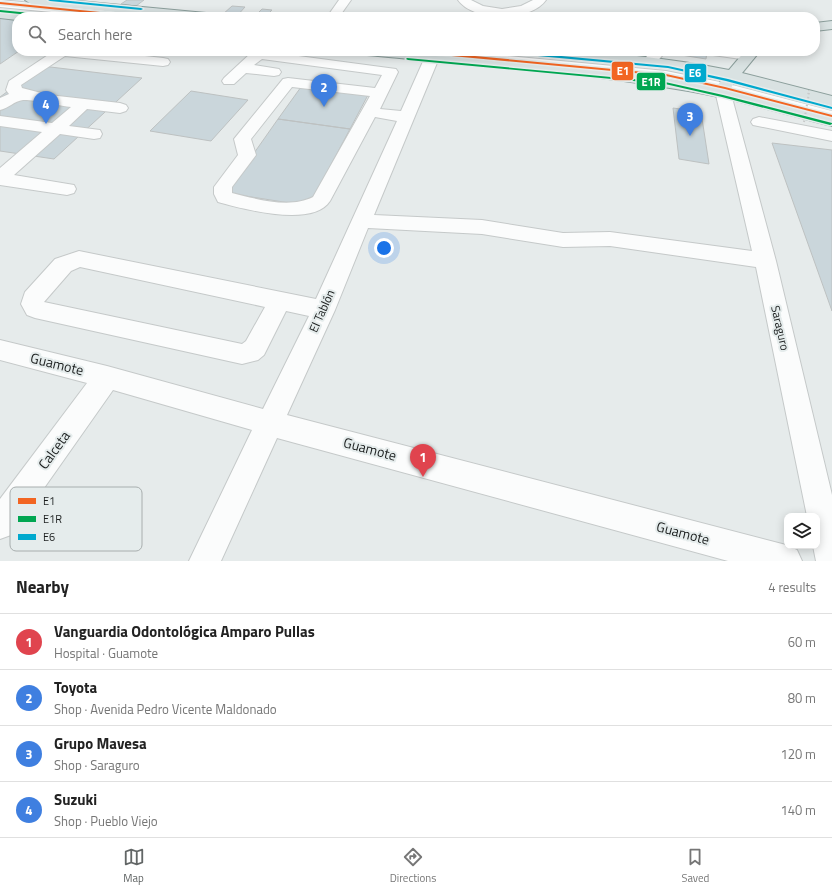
<!DOCTYPE html>
<meta charset="utf-8">
<style>
:root{--surface:#fff;--page:#f6f6f6;--text:#222;--muted:#767676;--line:#e0e0e0;--accent:#626666}
body{margin:0;font-family:"Titillium Web",sans-serif;background:var(--page);color:var(--text)}
.controls{position:absolute;right:12px;bottom:12px;display:grid;overflow:hidden;border-radius:8px;box-shadow:0 2px 10px #0003}
.controls button{width:36px;height:36px;display:grid;place-items:center;padding:0;border:0;border-bottom:1px solid var(--line);background:var(--surface);color:var(--text);font:20px sans-serif}
.you{position:absolute;left:384px;top:248px;width:14px;height:14px;margin:-10px;border:3px solid #fff;border-radius:50%;background:#1a73e8;box-shadow:0 0 0 6px #1a73e833}
.badge{display:grid;place-items:center;width:26px;height:26px;border-radius:50%;background:var(--accent);color:#fff;font-size:13px;font-weight:700}
.pin{position:absolute;translate:-50% -33px;filter:drop-shadow(0 1px 2px #0008)}
.pin::after{content:'';position:absolute;top:21px;width:14px;height:12px;background:inherit;clip-path:polygon(0 0,100% 0,50% 100%)}
.list{margin:0;padding:0;list-style:none}
h2{display:flex;justify-content:space-between;align-items:center;height:52px;margin:0;padding:0 16px;font-size:17px}
h2 small{font-size:13px;font-weight:400;color:var(--muted)}
.list li{display:grid;grid-template-columns:26px 1fr auto;gap:12px;align-items:center;box-sizing:border-box;height:56px;padding:0 16px;border-top:1px solid var(--line)}
.list b{display:block;font-size:15px;white-space:nowrap}
.list p{margin:0;font-size:13px;white-space:nowrap;color:var(--muted)}
.list em{font-size:13px;font-style:normal;color:var(--muted)}
.icon{flex:none;width:22px;height:22px;fill:none;stroke:currentColor;stroke-width:2;stroke-linecap:round;stroke-linejoin:round}
.map{position:relative;flex:none;width:832px;height:561px;overflow:hidden}
.search{position:absolute;background:var(--surface);box-shadow:0 2px 10px #0003;left:12px;right:12px;top:12px;height:44px;display:flex;align-items:center;gap:10px;box-sizing:border-box;padding:0 14px;border-radius:16px;color:var(--muted);font-size:15px}
.sheet{height:276px;background:var(--surface)}
nav{display:flex;justify-content:space-around;align-items:center;box-sizing:border-box;height:56px;border-top:1px solid var(--line);background:var(--surface);font-size:11px;color:var(--muted)}
nav a{display:grid;justify-items:center;gap:2px}
nav .on{color:var(--accent)}
.map>svg:first-child{display:block}
.building{fill:#cad6db;stroke:#bdc1c1}
.lines{fill:none;stroke-linecap:round;stroke-linejoin:round}
.minor-casing{stroke:#c5c9c9;stroke-width:2}
.major-casing{stroke:#8c9f9c;stroke-width:2}
.minor{fill:#fbfcfc;fill-rule:evenodd}
.major{fill:#d9e2e2;fill-rule:evenodd}
.path-bridge-far1{stroke:#c7c9c9;stroke-width:1.5;stroke-dasharray:1 2;stroke-linecap:butt}
.path-bridge{stroke:#c7c9c9;stroke-width:2;stroke-dasharray:1.5 2.5;stroke-linecap:butt}
.bus-1-casing{stroke:#e5ecec;stroke-width:3}
.bus-2-casing{stroke:#e5ecec;stroke-width:3}
.bus-3-casing{stroke:#e5ecec;stroke-width:3}
.bus-1{fill:#f26522;fill-rule:evenodd}
.bus-2{fill:#00a651;fill-rule:evenodd}
.bus-3{fill:#00a9ce;fill-rule:evenodd}
.labels{text-anchor:middle;stroke-width:4;stroke-linejoin:round;paint-order:stroke}
.street-label{font-size:12px;fill:#1b1e1e;stroke:#e5ecec}
.near-street-label{font-size:14px;fill:#1b1e1e;stroke:#e5ecec}
.key{fill:#e5ecec;stroke:#a8aeae;stroke-width:1}
.key-label{font-size:11px;fill:#1b1e1e}
.line-badge{stroke:#e5ecec;stroke-width:1.5}
.badge-label{font-size:11px;text-anchor:middle;font-weight:bold;fill:#fff}
</style>
<div class="map">
<svg width="832" height="561" viewBox="0 0 832 561">
<rect width="100%" height="100%" fill="#e6ebeb"/>
<!-- building -->
<path class="building" d="M127 0H144L136 6 121 4Z
M232 6 245 7 236 17 222 15Z
M262 9 272 10 265 17H254Z
M0 17 17 19V51H19L0 64Z
M675 51H707L706 59 675 54Z
M42 66 142 78 54 159 0 151V97Z
M301 87 368 95 350 129 278 119Z
M191 91 248 100 211 141 150 131Z
M673 108 701 112 709 164 679 159Z
M278 119 350 129 309 206 226 193Z
M772 143 832 150V311Z"/>
<g class="lines">
<!-- minor casing -->
<g class="minor-casing">
<path id="minor" d="M0 0 140 13 146 17H103L0 7Z
M339 0H351L339 17H327Z
M458 0H471L483 6 502 9 521 6 533 0H546C531 22 473 22 458 0Z
M54 51H100L163 58 168 59 170 62 168 65 163 66 65 56 21 85 22 88 49 95 120 103 126 105 128 108 126 111 120 113 87 109 69 126 100 130 102 134 100 138 94 139 60 134 14 175 74 185 76 189 74 193 67 195 0 185V168L42 132 0 126V116L52 123 71 107C60 106 31 99 23 100 14 101 9 108 0 110V98L9 94 6 90 9 81Z
M261 51 396 69 398 72 380 109 401 111 425 57 404 54 402 51H454L666 71 725 83 832 111V121L731 94 776 261 832 495V561H816L813 546H817V516H807L756 267 610 246 563 247 482 234 368 228 335 310 287 415 786 545 797 550 802 561H728L277 438 221 561H189L252 430 113 390 11 535 0 539V499L87 383 0 360V340L107 366 263 409 309 316 286 311 264 355 258 360 242 364 35 318 27 315 21 304 25 292 55 259 79 251 316 299 397 121 375 117 330 201C313 228 243 209 218 202L214 194V187L238 155 234 139 283 79 288 78 375 88 382 75 262 59 254 65 279 69 281 72 279 75 274 76 246 73 234 84H224L222 81 224 78 251 53ZM439 58 666 79 720 91 716 95 752 251 610 232 563 233 482 220 374 215ZM292 87 370 96 313 197C290 209 256 199 232 193V187L256 155 251 139ZM80 267 265 307 246 341 242 344 44 302 71 271Z
M651 51H666L655 64H645L643 61Z
M706 51H742L753 53 755 56 753 59 748 60 713 55 708 54Z
M759 117 832 131V141L753 125 751 122 753 119Z"/>
</g>
<!-- major casing -->
<g class="major-casing">
<path id="major" d="M25 0H68L206 13 212 17H168L31 4Z
M0 10 23 13 29 17H17V20L0 18Z
M832 21V29L815 31V23Z
M360 51C418 51 475 56 533 62 595 68 658 75 719 88L717 86 723 78 685 70 551 55 546 54 544 51C606 51 668 58 729 70L745 51H760L742 73 832 96V106L736 81 730 89 727 90 832 116V126C780 113 729 97 676 89 574 72 470 65 367 55L362 54Z"/>
</g>
<!-- minor -->
<use href="#minor" class="minor"/>
<!-- major -->
<use href="#major" class="major"/>
<!-- path-bridge-far1 -->
<path class="path-bridge-far1" d="M808 94 809 90"/>
<!-- path-bridge -->
<path class="path-bridge" d="M804 122 809 93"/>
<!-- bus-1 casing -->
<g class="bus-1-casing">
<path id="bus-1" d="M0 2 140 16 142 17H130L0 4Z
M407 51H421L666 74 725 87 832 115V117L725 89 666 76 409 52Z"/>
</g>
<!-- bus-2 casing -->
<g class="bus-2-casing">
<path id="bus-2" d="M0 10 60 16 62 17H50L0 12Z
M407 58 665 82 723 95 832 123V124L830 125 722 97 665 84 408 60 406 59Z"/>
</g>
<!-- bus-3 casing -->
<g class="bus-3-casing">
<path id="bus-3" d="M48 0H60L141 8 143 9 141 10 50 1Z
M493 51H507L668 66 728 79 832 107V109L726 81 668 68 495 52Z"/>
</g>
<!-- bus-1 -->
<use href="#bus-1" class="bus-1"/>
<!-- bus-2 -->
<use href="#bus-2" class="bus-2"/>
<!-- bus-3 -->
<use href="#bus-3" class="bus-3"/>
</g>
<g class="labels">
<!-- street labels -->
<g class="street-label">
<text transform="translate(322 311) rotate(-66)" y="4">El Tablón</text>
<text transform="translate(780 328) rotate(77)" y="4">Saraguro</text>
</g>
<!-- near-street labels -->
<g class="near-street-label">
<text transform="translate(57 364) rotate(14)" y="5">Guamote</text>
<text transform="translate(370 449) rotate(15)" y="5">Guamote</text>
<text transform="translate(54 450) rotate(-54)" y="5">Calceta</text>
<text transform="translate(683 533) rotate(15)" y="5">Guamote</text>
</g>
</g>
<!-- legend -->
<rect x="10" y="487" width="132" height="64" rx="6" class="key"/>
<rect x="18" y="498" width="18" height="6" fill="#f26522"/>
<rect x="18" y="516" width="18" height="6" fill="#00a651"/>
<rect x="18" y="534" width="18" height="6" fill="#00a9ce"/>
<g class="key-label">
<text x="43" y="505">E1</text>
<text x="43" y="523">E1R</text>
<text x="43" y="541">E6</text>
</g>
<g class="line-badge">
<rect x="611" y="61" width="23" height="20" rx="4" fill="#f26522"/>
<rect x="684" y="63" width="23" height="20" rx="4" fill="#00a9ce"/>
<rect x="636" y="72" width="30" height="19" rx="4" fill="#00a651"/>
</g>
<g class="badge-label">
<text x="623" y="75">E1</text>
<text x="695" y="77">E6</text>
<text x="651" y="86">E1R</text>
</g>
</svg>
<div class="controls">
<button><svg class="icon" aria-label="layers" viewBox="0 0 24 24"><path d="M12 4l9 5-9 5-9-5zM3 14l9 5 9-5"/></svg></button>
</div>
<div class="you"></div>
<div class="pin badge" style="left:423px;top:477px;background:#e0444e">1</div>
<div class="pin badge" style="left:324px;top:107px;background:#3f7fe0">2</div>
<div class="pin badge" style="left:690px;top:136px;background:#3f7fe0">3</div>
<div class="pin badge" style="left:46px;top:124px;background:#3f7fe0">4</div>
<div class="search"><svg class="icon" aria-label="search" viewBox="0 0 24 24"><circle cx="10" cy="10" r="6"/><path d="M15 15l6 6"/></svg>Search here</div>
</div>
<section class="sheet">
<h2>Nearby<small>4 results</small></h2>
<ul class="list">
<li><span class="badge" style="background:#e0444e">1</span><div><b>Vanguardia Odontológica Amparo Pullas</b><p>Hospital · Guamote</p></div><em>60 m</em></li>
<li><span class="badge" style="background:#3f7fe0">2</span><div><b>Toyota</b><p>Shop · Avenida Pedro Vicente Maldonado</p></div><em>80 m</em></li>
<li><span class="badge" style="background:#3f7fe0">3</span><div><b>Grupo Mavesa</b><p>Shop · Saraguro</p></div><em>120 m</em></li>
<li><span class="badge" style="background:#3f7fe0">4</span><div><b>Suzuki</b><p>Shop · Pueblo Viejo</p></div><em>140 m</em></li>
</ul>
</section>
<nav>
<a class="on"><svg class="icon" aria-label="map" viewBox="0 0 24 24"><path d="M3 6l6-2 6 2 6-2v14l-6 2-6-2-6 2zM9 4v14M15 6v14"/></svg>Map</a>
<a><svg class="icon" aria-label="directions" viewBox="0 0 24 24"><path d="M12 3l9 9-9 9-9-9zM9 14v-3h6M13 9l2 2-2 2"/></svg>Directions</a>
<a><svg class="icon" aria-label="saved" viewBox="0 0 24 24"><path d="M7 4h10v16l-5-4-5 4z"/></svg>Saved</a>
</nav>
